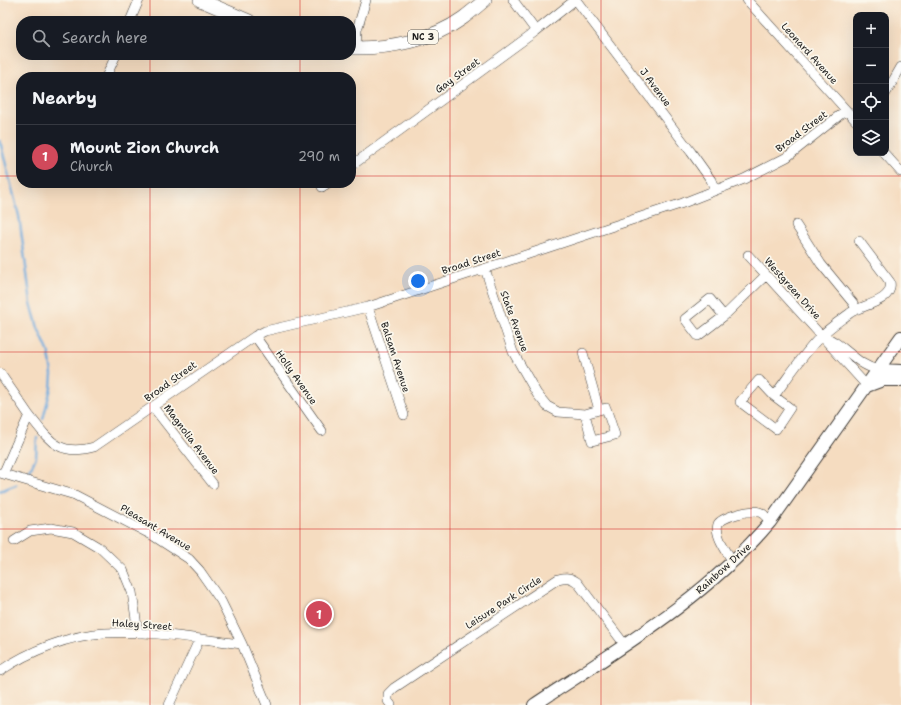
<!DOCTYPE html>
<meta charset="utf-8">
<style>
:root{--surface:#171b24;--page:#20242c;--text:#f1f3f6;--muted:#9ea1a6;--line:#363941;--accent:#d1495b}
body{margin:0;font-family:"Shantell Sans",sans-serif;background:var(--page);color:var(--text)}
.controls{position:absolute;right:12px;top:12px;display:grid;overflow:hidden;border-radius:8px;box-shadow:0 4px 16px #0002}
.controls button{width:36px;height:36px;display:grid;place-items:center;padding:0;border:0;border-bottom:1px solid var(--line);background:var(--surface);color:var(--text);font:20px sans-serif}
.you{position:absolute;left:418px;top:281px;width:14px;height:14px;margin:-10px;border:3px solid #fff;border-radius:50%;background:#1a73e8;box-shadow:0 0 0 6px #1a73e833}
.badge{display:grid;place-items:center;width:26px;height:26px;border-radius:50%;background:var(--accent);color:#fff;font-size:13px;font-weight:700}
.pin{position:absolute;translate:-50% -50%;border:2px solid #fff;box-shadow:0 1px 4px #0006}
.list{margin:0;padding:0;list-style:none}
h2{display:flex;justify-content:space-between;align-items:center;height:52px;margin:0;padding:0 16px;font-size:17px}
h2 small{font-size:13px;font-weight:400;color:var(--muted)}
.list li{display:grid;grid-template-columns:26px 1fr auto;gap:12px;align-items:center;box-sizing:border-box;height:64px;padding:0 16px;border-top:1px solid var(--line)}
.list b{display:block;font-size:15px;white-space:nowrap}
.list p{margin:0;font-size:13px;white-space:nowrap;color:var(--muted)}
.list em{font-size:13px;font-style:normal;color:var(--muted)}
.icon{flex:none;width:22px;height:22px;fill:none;stroke:currentColor;stroke-width:2;stroke-linecap:round;stroke-linejoin:round}
.map{position:relative;flex:none;width:901px;height:705px;overflow:hidden}
.search{position:absolute;background:var(--surface);box-shadow:0 4px 16px #0002;left:16px;top:16px;width:340px;height:44px;display:flex;align-items:center;gap:10px;box-sizing:border-box;padding:0 14px;border-radius:16px;color:var(--muted);font-size:15px}
.panel{position:absolute;background:var(--surface);box-shadow:0 4px 16px #0002;left:16px;top:72px;width:340px;height:116px;border-radius:16px}
.map>svg:first-child{display:block}
.lines{fill:none;stroke-linecap:round;stroke-linejoin:round}
.stream{stroke:#67a6da;stroke-width:2.5}
.minor-casing{stroke:#3d3935;stroke-width:10}
.secondary-casing{stroke:#3d3935;stroke-width:14}
.primary-casing{stroke:#3d3935;stroke-width:14}
.minor{stroke:#fff;stroke-width:9}
.secondary{stroke:#fff;stroke-width:12}
.primary{stroke:#fff;stroke-width:13}
.grid{fill:none;stroke:#d62828;stroke-width:1;stroke-opacity:0.55}
.labels{text-anchor:middle;stroke-width:3.5;stroke-linejoin:round;paint-order:stroke}
.shield{fill:#fbf7ec;stroke:#5f5e5a;stroke-width:1}
.shield-label{font-size:9px;font-weight:bold;fill:#1c1c1c}
.street-label{font-size:10px;fill:#1c1c1c;stroke:#fbf7ec}
</style>
<div class="map">
<svg width="901" height="705" viewBox="0 0 901 705">
<rect width="100%" height="100%" fill="#fbf7ec"/>
<filter id="ink" filterUnits="userSpaceOnUse"><feTurbulence type="fractalNoise" baseFrequency=".025" numOctaves="2"/><feDisplacementMap in="SourceGraphic" scale="8" xChannelSelector="R" yChannelSelector="G"/><feConvolveMatrix kernelMatrix="1 2 1 2 8 2 1 2 1" color-interpolation-filters="sRGB"/></filter>
<filter id="wash" filterUnits="userSpaceOnUse"><feTurbulence type="fractalNoise" baseFrequency=".012" numOctaves="4" result="noise"/><feDisplacementMap in="SourceGraphic" scale="16" xChannelSelector="R" yChannelSelector="G"/><feGaussianBlur stdDeviation="0.9" result="paint"/><feColorMatrix in="noise" values="0 0 0 0 0 0 0 0 0 0 0 0 0 0 0 0 0 1.4 0 .05"/><feComposite in="paint" operator="in"/></filter>
<g filter="url(#wash)">
<rect width="100%" height="100%" fill="#f5dcc0"/>
<g class="lines">
<!-- stream -->
<path class="stream" d="M0 141 19 216 31 303 38 328 49 353 52 374 51 388 43 419
M29 472 36 457 37 438
M0 491 16 485"/>
</g>
</g>
<g filter="url(#ink)">
<g class="lines">
<!-- minor casing -->
<g class="minor-casing">
<path id="minor" d="M513 0 536 31
M576 0 691 152 711 180 715 190
M747 0 856 121
M130 21 139 0
M356 48 357 30 366 0
M106 77 116 55
M886 93 901 67
M884 153 901 172
M351 166 536 31 575 0
M322 187 328 183
M796 225 821 264 853 303 856 309
M748 255 867 386
M485 269 513 352 537 394 547 406 558 412 585 414
M710 299 724 316 698 336 685 319Z
M368 307 404 415
M724 316 766 275
M255 336 322 431
M825 337C846 345 855 365 879 370
M583 353 599 410 606 408 615 435 592 441 585 414 599 410
M0 373 29 415 3 474
M759 380 774 396 790 408 776 429 740 402Z
M774 396C789 376 804 353 821 336 830 327 841 320 850 313 861 305 894 302 890 282L859 241
M153 407 213 484
M29 415C49 440 58 457 94 447L255 336 265 331 368 307 683 203 744 179 787 157 846 110
M0 473 75 495 152 535 189 559 200 571 221 601 242 644 267 705
M14 541 30 531 51 528 73 532 100 548 123 570 132 592 138 633
M733 562C728 553 714 536 718 524 721 517 752 509 759 512 764 513 767 518 770 522
M0 671C29 651 70 635 105 633 150 630 197 639 242 644
M169 705 199 640
M391 705 388 701V694L394 688 558 579C566 577 570 577 577 582L625 645"/>
</g>
<!-- secondary casing -->
<g class="secondary-casing">
<path id="secondary" d="M879 370 901 371
M867 386 883 380H901
M534 705C617 650 706 598 770 522L901 337"/>
</g>
<!-- primary casing -->
<g class="primary-casing">
<path id="primary" d="M200 0 249 21
M351 48C388 49 433 40 463 18 471 12 478 6 485 0"/>
</g>
<!-- minor -->
<use href="#minor" class="minor"/>
<!-- secondary -->
<use href="#secondary" class="secondary"/>
<!-- primary -->
<use href="#primary" class="primary"/>
</g>
</g>
<!-- grid -->
<path class="grid" d="M150 0V21M300 0V21M450 0V705M601 0V705M751 0V705M150 55V77M300 55V77M0 176H21M351 176H901M150 183V705M300 183V705M0 352H901M0 529H901"/>
<g class="labels">
<!-- shield labels -->
<rect class="shield" x="408" y="30" width="30" height="14" rx="3"/>
<g class="shield-label">
<text x="423" y="40">NC 3</text>
</g>
<!-- street labels -->
<g class="street-label">
<text transform="translate(810 53) rotate(48)" y="4">Leonard Avenue</text>
<text transform="translate(457 75) rotate(-36)" y="4">Gay Street</text>
<text transform="translate(656 87) rotate(53)" y="4">J Avenue</text>
<text transform="translate(801 131) rotate(-37)" y="4">Broad Street</text>
<text transform="translate(471 261) rotate(-18)" y="4">Broad Street</text>
<text transform="translate(793 288) rotate(48)" y="4">Westgreen Drive</text>
<text transform="translate(515 321) rotate(70)" y="4">State Avenue</text>
<text transform="translate(396 357) rotate(72)" y="4">Balsam Avenue</text>
<text transform="translate(297 377) rotate(55)" y="4">Holly Avenue</text>
<text transform="translate(170 381) rotate(-36)" y="4">Broad Street</text>
<text transform="translate(192 439) rotate(53)" y="4">Magnolia Avenue</text>
<text transform="translate(156 527) rotate(31)" y="4">Pleasant Avenue</text>
<text transform="translate(723 568) rotate(-42)" y="4">Rainbow Drive</text>
<text transform="translate(503 602) rotate(-33)" y="4">Leisure Park Circle</text>
<text transform="translate(142 624) rotate(4)" y="4">Haley Street</text>
</g>
</g>
</svg>
<div class="controls">
<button>+</button>
<button>−</button>
<button><svg class="icon" aria-label="locate" viewBox="0 0 24 24"><circle cx="12" cy="12" r="6"/><path d="M12 2v4M12 18v4M2 12h4M18 12h4"/></svg></button>
<button><svg class="icon" aria-label="layers" viewBox="0 0 24 24"><path d="M12 4l9 5-9 5-9-5zM3 14l9 5 9-5"/></svg></button>
</div>
<div class="you"></div>
<div class="pin badge" style="left:319px;top:614px">1</div>
<div class="search"><svg class="icon" aria-label="search" viewBox="0 0 24 24"><circle cx="10" cy="10" r="6"/><path d="M15 15l6 6"/></svg>Search here</div>
<section class="panel">
<h2>Nearby<small></small></h2>
<ul class="list">
<li><span class="badge">1</span><div><b>Mount Zion Church</b><p>Church</p></div><em>290 m</em></li>
</ul>
</section>
</div>
